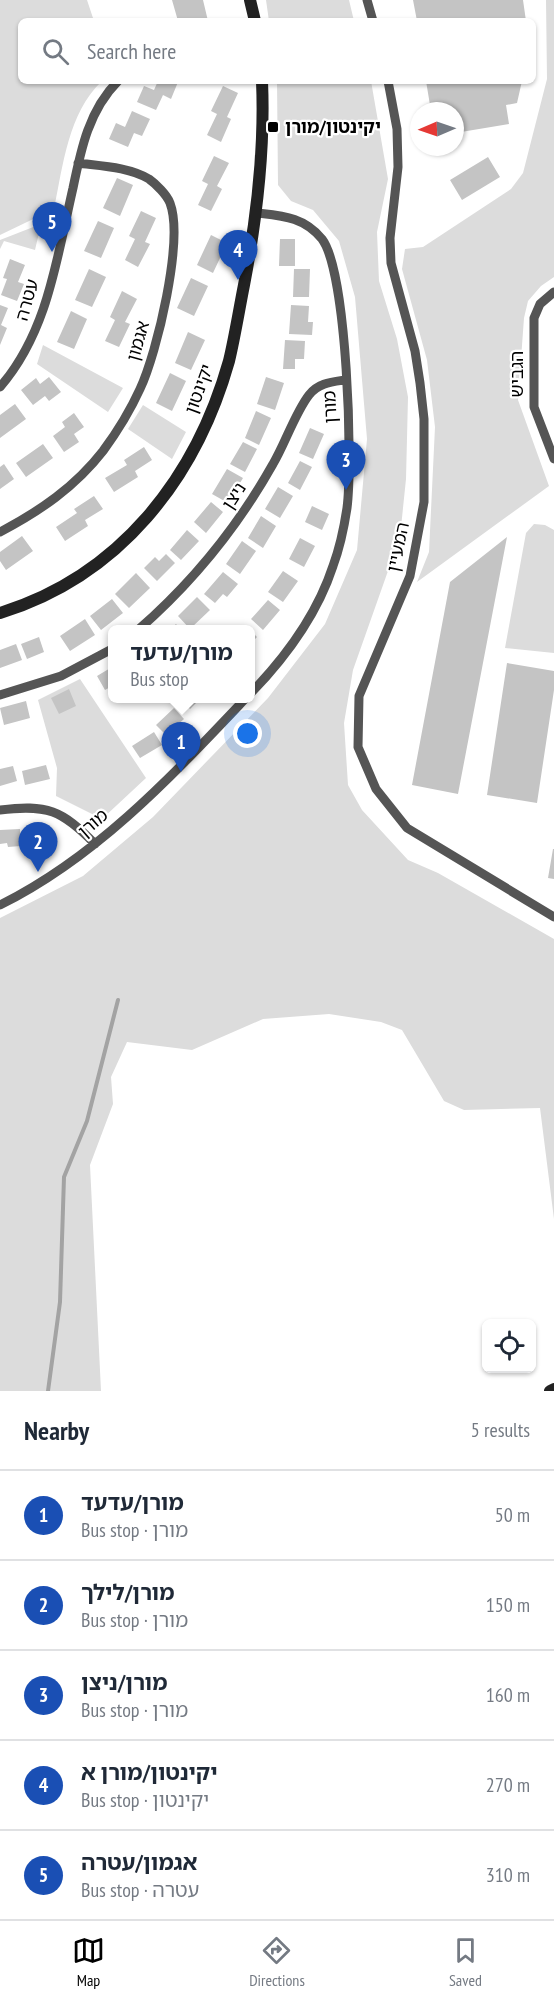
<!DOCTYPE html>
<meta charset="utf-8">
<style>
:root{--surface:#fff;--page:#f2f2f3;--text:#1f2937;--muted:#747a83;--line:#e0e1e3;--accent:#000}
body{margin:0;font-family:"PT Sans Narrow","Noto Sans Hebrew",sans-serif;background:var(--page);color:var(--text)}
.controls{position:absolute;right:18px;bottom:18px;display:grid;overflow:hidden;border-radius:9px;box-shadow:0 2px 4px #0004}
.controls button{width:54px;height:54px;display:grid;place-items:center;padding:0;border:0;border-bottom:2px solid var(--line);background:var(--surface);color:var(--text);font:30px sans-serif}
.compass{position:absolute;left:410px;top:102px;width:54px;height:54px;border-radius:50%;background:var(--surface);box-shadow:0 2px 4px #0004;rotate:268deg}
.you{position:absolute;left:248px;top:734px;width:21px;height:21px;margin:-15px;border:4px solid #fff;border-radius:50%;background:#1a73e8;box-shadow:0 0 0 9px #1a73e833}
.badge{display:grid;place-items:center;width:39px;height:39px;border-radius:50%;background:var(--accent);color:#fff;font-size:20px;font-weight:700}
.pin{position:absolute;translate:-50% -50px;filter:drop-shadow(0 2px 3px #0008)}
.pin::after{content:'';position:absolute;top:32px;width:21px;height:18px;background:inherit;clip-path:polygon(0 0,100% 0,50% 100%)}
.popup{position:absolute;left:108px;top:625px;width:147px;height:78px;box-sizing:border-box;display:grid;place-content:center;border-radius:9px;background:var(--surface);filter:drop-shadow(0 2px 4px #0005);font-size:20px;white-space:nowrap;color:var(--muted)}
.popup b{font-size:22px;color:var(--text)}
.popup::after{content:'';position:absolute;left:50%;top:100%;margin-left:-12px;border:12px solid transparent;border-top-color:var(--surface)}
.list{margin:0;padding:0;list-style:none}
h2{display:flex;justify-content:space-between;align-items:center;height:78px;margin:0;padding:0 24px;font-size:26px}
h2 small{font-size:20px;font-weight:400;color:var(--muted)}
.list li{display:grid;grid-template-columns:39px 1fr auto;gap:18px;align-items:center;box-sizing:border-box;height:90px;padding:0 24px;border-top:2px solid var(--line)}
.list b{display:block;font-size:22px;white-space:nowrap}
.list p{margin:0;font-size:20px;white-space:nowrap;color:var(--muted)}
.list em{font-size:20px;font-style:normal;color:var(--muted)}
.icon{flex:none;width:33px;height:33px;fill:none;stroke:currentColor;stroke-width:2;stroke-linecap:round;stroke-linejoin:round}
.map{position:relative;flex:none;width:554px;height:1391px;overflow:hidden}
.search{position:absolute;background:var(--surface);box-shadow:0 2px 4px #0004;left:18px;right:18px;top:18px;height:66px;display:flex;align-items:center;gap:15px;box-sizing:border-box;padding:0 21px;border-radius:9px;color:var(--muted);font-size:22px}
.sheet{height:528px;background:var(--surface)}
nav{display:flex;justify-content:space-around;align-items:center;box-sizing:border-box;height:84px;border-top:2px solid var(--line);background:var(--surface);font-size:16px;color:var(--muted)}
nav a{display:grid;justify-items:center;gap:3px}
nav .on{color:var(--accent)}
.map>svg:first-child{display:block}
.green{fill:#dcdcdc}
.lines{fill:none;stroke-linecap:round;stroke-linejoin:round}
.stream{stroke:#a3a3a3;stroke-width:4}
.building{fill:#c4c4c4}
.street{stroke:#555;stroke-width:9}
.secondary{stroke:#222;stroke-width:12}
.poi-dot{fill:#000;stroke:#fff;stroke-width:2}
.labels{text-anchor:middle;stroke-width:4.5;stroke-linejoin:round;paint-order:stroke}
.poi-label{font-size:18px;font-weight:bold;fill:#000;stroke:#fff;text-anchor:start}
.street-label{font-size:18px;fill:#000;stroke:#fff}
</style>
<div class="map">
<svg width="554" height="1391" viewBox="0 0 554 1391">
<rect width="100%" height="100%" fill="#fff"/>
<!-- green -->
<path class="green" d="M0 0H87L94 21H21V81H102C68 113 63 166 54 209L0 235Z
M266 0H349L354 21H269Z
M546 0H554V277L541 286 528 301 524 318 518 400 549 486 417 582 429 552 435 427 427 360 402 269 405 249 423 247 511 189 523 173 547 79Z
M277 81H371L388 179 377 232 379 281 397 339 408 397 406 479 400 537 353 670 344 723 348 785 362 810 408 860 438 873 554 939V1219L540 1108 464 1110 444 1101 402 1030 381 1022 329 1014 263 1019 192 1050 127 1042 111 1077 113 1104 90 1165 101 1391H0V918L83 876 153 817 268 698 325 624 357 550 367 439 355 297 339 241 313 210 291 201 278 185Z
M41 224 35 250 4 241 0 249V240Z
M43 345 123 388 108 412 37 364Z
M143 405 186 432 172 459 128 429Z
M534 524 545 525 554 530V653L505 648 526 533Z
M80 679 146 778 102 819 56 796 57 768 38 700Z"/>
<g class="lines">
<!-- stream -->
<path class="stream" d="M48 1391 60 1302 64 1177 87 1121 118 1000"/>
</g>
<!-- building -->
<path class="building" d="M172 0H203L208 21H178Z
M413 0H523L526 21H417Z
M158 81 178 82 171 99 163 95 156 110 137 102 144 86 154 90Z
M426 81H522L517 103 506 105 509 124 455 133V111H431Z
M223 86 238 93 227 117 231 119 221 142 207 135 217 114 211 111Z
M132 111 150 119 142 136 134 133 128 147 109 139 116 123 125 127Z
M214 156 229 163 217 186 222 189 211 211 198 205 208 184 202 181Z
M488 157 500 177 462 200 450 180Z
M117 178 133 185 120 216 103 208Z
M141 211 156 218 145 242 150 244 138 267 125 260 135 239 129 236Z
M98 221 114 228 101 258 84 251Z
M211 235 227 243 213 273 197 265Z
M280 239H295V266H279Z
M10 259 25 265 18 282 24 284 17 301 1 295 7 279 3 278Z
M89 269 106 277 92 307 75 300Z
M294 269H310L309 297H293Z
M191 278 208 286 194 316 177 308Z
M122 291 137 299 125 322 130 324 119 347 105 341 115 320 110 317Z
M0 305 8 308 1 325 7 328 0 345Z
M291 305 309 306 308 322H313L312 335 289 334Z
M71 311 87 319 74 349 57 342Z
M188 332 205 340 191 370 175 363Z
M285 340 305 341 304 359H295V369H283Z
M170 373 186 381 172 411 156 403Z
M49 377 61 392 49 401 45 396 33 405 21 390 36 378 40 384Z
M266 377 284 383 275 410 257 404Z
M15 404 26 419 0 438V415Z
M256 411 271 418 259 445 245 438Z
M74 413 84 427 74 434 79 442 64 452 53 436 65 427 62 422Z
M310 428 324 434 313 459 299 453Z
M243 442 257 449 245 472 230 464Z
M43 444 53 458 26 477 16 463Z
M144 447 152 460 135 471 138 477 114 492 105 478 127 465 124 460Z
M300 461 312 467 300 490 288 483Z
M4 464 14 479 0 489V467Z
M227 469 243 478 228 503 212 494Z
M278 487 293 496 280 518 265 509Z
M94 496 103 509 85 520 88 526 65 541 56 527 77 513 74 509Z
M211 502 223 512 206 533 194 522Z
M312 506 329 514 322 530 305 522Z
M261 516 276 526 263 548 248 538Z
M187 530 199 541 181 560 170 550Z
M22 536 33 551 6 570 0 561V552Z
M507 537 458 794 412 785 450 582Z
M300 538 315 546 304 567 289 559Z
M242 541 256 551 240 574 226 564Z
M166 554 175 563 157 581 144 568 155 557 159 561Z
M283 571 298 581 283 602 268 592Z
M223 572 238 584 227 597 223 594 215 603 204 594Z
M136 573 150 588 129 608 115 594Z
M197 597 210 610 190 629 178 616Z
M112 599 123 613 101 630 90 616Z
M268 600 280 610 263 630 251 619Z
M85 619 95 635 70 651 60 636Z
M176 624 181 630H169Z
M250 630 257 637 250 644Z
M39 637 44 652 27 659 21 644Z
M16 644 22 660 0 668V650Z
M507 663 554 671V690L537 803 487 795Z
M112 667V686L105 690 97 676Z
M69 689 76 706 59 714 51 698Z
M180 698H201L190 709Z
M26 701 30 718 4 725 0 708Z
M174 708 184 719 166 735 156 725Z
M154 732 162 745 140 758 132 746Z
M46 765 50 779 25 785 22 771Z
M13 766 17 781 0 786V769Z
M20 829 21 846 8 847 7 843 0 844V830Z
M29 829H50L51 843 29 844Z
M553 849H554V879L548 878Z"/>
<g class="lines">
<!-- street -->
<path class="street" d="M367 0 373 21
M388 81 397 129 398 167 390 238 391 263 415 351 420 383 424 419V502L410 576 359 696 358 747 376 789 407 828 554 917
M554 292 540 304 534 318V407L554 459
M0 387C48 332 57 257 73 188 81 149 89 110 118 81
M0 532C40 511 75 487 103 451 117 432 130 411 140 389 157 353 184 240 170 203 167 195 156 184 149 179 129 167 101 166 78 163
M138 630C193 582 237 528 273 464 285 444 295 413 309 395 318 383 331 382 345 380
M250 694C286 657 317 615 333 566 340 547 344 528 347 508 353 462 347 272 322 239 304 217 283 216 257 213
M0 695 61 676 112 649
M0 810C47 804 62 810 95 844
M0 905C97 857 172 776 246 698"/>
<!-- secondary -->
<path class="secondary" d="M250 0 255 21
M0 613C120 576 196 478 229 361 235 336 239 310 244 285 257 217 265 150 262 81
M550 1391 554 1389"/>
</g>
<!-- markers -->
<rect class="poi-dot" x="267" y="121" width="12" height="12" rx="3"/>
<g class="labels">
<!-- poi labels -->
<g class="poi-label">
<text x="285" y="133">יקינטון/מורן</text>
</g>
<!-- street labels -->
<g class="street-label">
<text transform="translate(27 300) rotate(-74)" y="6">עטרה</text>
<text transform="translate(138 341) rotate(-74)" y="6">אגמון</text>
<text transform="translate(517 374) rotate(-90)" y="6">הגביש</text>
<text transform="translate(199 389) rotate(-70)" y="6">יקינטון</text>
<text transform="translate(330 407) rotate(-93)" y="6">מורן</text>
<text transform="translate(234 496) rotate(-57)" y="6">ניצן</text>
<text transform="translate(398 547) rotate(-78)" y="6">המעיין</text>
<text transform="translate(93 823) rotate(-41)" y="6">מורן</text>
</g>
</g>
</svg>
<div class="controls">
<button><svg class="icon" aria-label="locate" viewBox="0 0 24 24"><circle cx="12" cy="12" r="6"/><path d="M12 2v4M12 18v4M2 12h4M18 12h4"/></svg></button>
</div>
<svg class="compass" viewBox="-18 -18 36 36"><path d="M0-13l5 13h-10z" fill="#e53935"/><path d="M0 13l5-13h-10z" fill="#747a83"/></svg>
<div class="you"></div>
<div class="pin badge" style="left:181px;top:772px;background:#1a4fb4">1</div>
<div class="popup"><b>מורן/עדעד</b>Bus stop</div>
<div class="pin badge" style="left:38px;top:872px;background:#1a4fb4">2</div>
<div class="pin badge" style="left:346px;top:490px;background:#1a4fb4">3</div>
<div class="pin badge" style="left:238px;top:280px;background:#1a4fb4">4</div>
<div class="pin badge" style="left:52px;top:252px;background:#1a4fb4">5</div>
<div class="search"><svg class="icon" aria-label="search" viewBox="0 0 24 24"><circle cx="10" cy="10" r="6"/><path d="M15 15l6 6"/></svg>Search here</div>
</div>
<section class="sheet">
<h2>Nearby<small>5 results</small></h2>
<ul class="list">
<li><span class="badge" style="background:#1a4fb4">1</span><div><b>מורן/עדעד</b><p>Bus stop · מורן</p></div><em>50 m</em></li>
<li><span class="badge" style="background:#1a4fb4">2</span><div><b>מורן/לילך</b><p>Bus stop · מורן</p></div><em>150 m</em></li>
<li><span class="badge" style="background:#1a4fb4">3</span><div><b>מורן/ניצן</b><p>Bus stop · מורן</p></div><em>160 m</em></li>
<li><span class="badge" style="background:#1a4fb4">4</span><div><b>יקינטון/מורן א</b><p>Bus stop · יקינטון</p></div><em>270 m</em></li>
<li><span class="badge" style="background:#1a4fb4">5</span><div><b>אגמון/עטרה</b><p>Bus stop · עטרה</p></div><em>310 m</em></li>
</ul>
</section>
<nav>
<a class="on"><svg class="icon" aria-label="map" viewBox="0 0 24 24"><path d="M3 6l6-2 6 2 6-2v14l-6 2-6-2-6 2zM9 4v14M15 6v14"/></svg>Map</a>
<a><svg class="icon" aria-label="directions" viewBox="0 0 24 24"><path d="M12 3l9 9-9 9-9-9zM9 14v-3h6M13 9l2 2-2 2"/></svg>Directions</a>
<a><svg class="icon" aria-label="saved" viewBox="0 0 24 24"><path d="M7 4h10v16l-5-4-5 4z"/></svg>Saved</a>
</nav>
